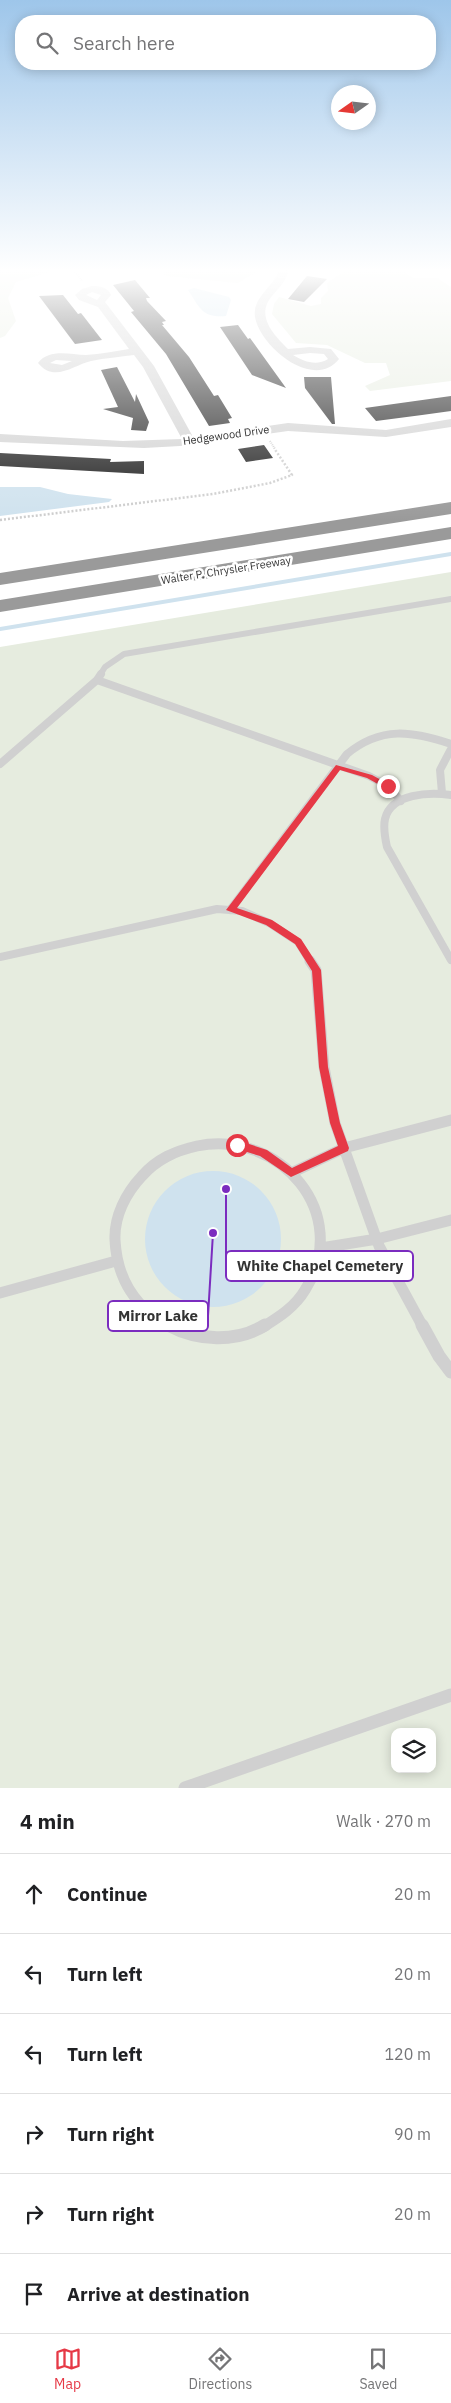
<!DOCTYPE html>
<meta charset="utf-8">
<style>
:root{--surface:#fff;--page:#f6f6f6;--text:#202124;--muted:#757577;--line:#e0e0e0;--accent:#e63946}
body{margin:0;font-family:"IBM Plex Sans",sans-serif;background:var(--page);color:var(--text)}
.controls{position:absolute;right:15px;bottom:15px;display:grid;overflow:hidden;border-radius:10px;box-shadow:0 2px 12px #0003}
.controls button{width:45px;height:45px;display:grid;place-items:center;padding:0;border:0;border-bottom:1px solid var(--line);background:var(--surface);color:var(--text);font:25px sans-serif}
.compass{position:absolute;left:331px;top:85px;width:45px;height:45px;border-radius:50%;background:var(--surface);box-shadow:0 2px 12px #0003;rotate:256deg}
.stop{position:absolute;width:15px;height:15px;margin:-11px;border:4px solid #e63946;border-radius:50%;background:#fff}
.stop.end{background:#e63946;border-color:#fff;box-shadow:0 1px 5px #0008}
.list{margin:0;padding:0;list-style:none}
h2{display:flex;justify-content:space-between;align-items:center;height:65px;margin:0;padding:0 20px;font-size:21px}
h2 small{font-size:16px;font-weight:400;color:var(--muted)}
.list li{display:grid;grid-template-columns:32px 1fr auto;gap:15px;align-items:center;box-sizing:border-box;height:80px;padding:0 20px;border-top:1px solid var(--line)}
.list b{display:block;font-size:19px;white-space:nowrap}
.list em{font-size:16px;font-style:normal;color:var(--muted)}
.icon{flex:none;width:28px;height:28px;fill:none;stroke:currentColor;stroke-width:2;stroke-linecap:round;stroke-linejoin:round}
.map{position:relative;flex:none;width:451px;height:1788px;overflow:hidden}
.search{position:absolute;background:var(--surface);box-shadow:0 2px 12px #0003;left:15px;right:15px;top:15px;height:55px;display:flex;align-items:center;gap:12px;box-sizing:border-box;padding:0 18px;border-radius:20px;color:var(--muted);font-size:19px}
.sheet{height:545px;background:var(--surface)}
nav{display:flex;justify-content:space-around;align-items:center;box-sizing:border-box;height:70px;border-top:1px solid var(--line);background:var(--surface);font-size:14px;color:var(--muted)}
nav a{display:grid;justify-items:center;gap:2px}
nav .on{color:var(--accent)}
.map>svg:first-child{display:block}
.green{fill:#e6ecdf;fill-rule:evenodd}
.water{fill:#cfe2ee}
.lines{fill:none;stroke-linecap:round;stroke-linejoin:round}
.stream-far1{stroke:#cfe2ee;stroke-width:3}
.stream{stroke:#cfe2ee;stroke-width:4}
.building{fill:#1a1a1a}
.path-far1{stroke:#cdcdcd;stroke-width:2;stroke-dasharray:1 1;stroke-linecap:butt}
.path{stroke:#cdcdcd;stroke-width:2.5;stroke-dasharray:2 2;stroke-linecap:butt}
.lane-far3{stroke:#d0d0d0;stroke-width:6}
.lane-far2{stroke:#d0d0d0;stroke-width:8}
.lane-far1{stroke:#d0d0d0;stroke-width:11}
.lane{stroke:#d0d0d0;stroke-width:13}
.street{fill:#d0d0d0;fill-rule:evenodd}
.highway{fill:#9a9a9a;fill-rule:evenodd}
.route{fill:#e63946}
.labels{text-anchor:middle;stroke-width:5;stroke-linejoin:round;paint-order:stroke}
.far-street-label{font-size:11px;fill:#333;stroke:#fff}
.leader{fill:none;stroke:#7b2cbf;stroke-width:2}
.callout-dot{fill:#7b2cbf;stroke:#fff;stroke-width:2}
.callout{fill:#fff;stroke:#7b2cbf;stroke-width:2}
.callout-label{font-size:15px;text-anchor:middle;font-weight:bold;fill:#333}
</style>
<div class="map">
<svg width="451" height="1788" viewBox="0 0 451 1788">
<rect width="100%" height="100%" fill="#fff"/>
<!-- green -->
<path class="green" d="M0 270H57L16 282 8 298 16 321 5 336 0 338Z
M161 270H254L256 272 238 283 166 276Z
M346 270H401L414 278H437L451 287V381L370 391 365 386 390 375 386 363H365L327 345 296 343 272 314 274 304 279 297 311 306 321 304V298L328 291 327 283Z
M451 572V1788H0V647ZM395 1732H432V1769H395Z"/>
<!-- water -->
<path class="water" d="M194 288 229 297 231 300 226 316C202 318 200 308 188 290Z
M0 487H40L68 494 112 499 109 502 0 516Z
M145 1239a68 68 0 1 1 136 0a68 68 0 1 1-136 0Z"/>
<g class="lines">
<!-- stream-far1 -->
<path class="stream-far1" d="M0 272 1 270"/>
<!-- stream -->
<path class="stream" d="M0 629 451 554"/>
</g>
<!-- building -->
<path class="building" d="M307 276 327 279 304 302 288 299Z
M135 280 150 298H146L147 301 166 321 162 322 164 325H162L189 357 214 396 218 395 232 418 228 419 230 423 209 426 166 354 131 312 134 311 113 285Z
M63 295 78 314 81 313 102 340 75 344 39 296Z
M238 325 248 339 250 338 286 388 252 375 220 327Z
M117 367 135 402 136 394 149 422 146 431 131 430 133 418 103 409 118 407 101 370Z
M304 377H331L335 424H332L305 388Z
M451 396V411L422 415 376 421 365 408Z
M264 445 273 458 246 462 238 449Z
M0 453 111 459 110 462 144 461V474L0 466Z"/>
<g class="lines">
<!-- path-far1 -->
<path class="path-far1" d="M74 270 82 281
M270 441 275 449"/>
<!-- path -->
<path class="path" d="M0 520 213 494 270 483 292 475 274 448"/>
<!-- lane-far3 -->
<path class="lane-far3" d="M100 675 105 667 124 654 451 599"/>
<!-- lane-far2 -->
<path class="lane-far2" d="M101 674 97 680 369 776 388 786 401 801
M0 764 97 680
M442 793 440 770 451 749
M451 795C430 792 391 793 385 819 383 828 385 838 387 847L451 960
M230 910 347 754C381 726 412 731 451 744
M0 957 217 909 242 911 269 923 298 942 311 963"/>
<!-- lane-far1 -->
<path class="lane-far1" d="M310 961 316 970 324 1067 335 1123 379 1246 423 1327
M291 1173 344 1148 451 1120
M321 1248 377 1239 451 1220
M0 1293 116 1261
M171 1327C136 1309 117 1279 115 1240 114 1216 126 1193 142 1176 157 1159 175 1151 197 1146 280 1129 353 1214 305 1290 295 1307 279 1317 263 1327"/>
<!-- lane -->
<path class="lane" d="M168 1325C198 1341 236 1343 265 1325
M422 1325 439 1356 451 1372
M185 1788 451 1695"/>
<!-- street -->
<path class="street" d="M279 270H289C286 281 279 288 272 296 255 316 274 335 288 349L310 347 331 349 339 359C314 391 260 347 255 317 252 297 274 287 279 270ZM310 353 324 354 328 359C317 366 304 362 293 355Z
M92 286C99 286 108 287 111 295L105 302 154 366 193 437 288 423 386 430 451 419V427L386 437 288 431 180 446 144 448 0 442V434L123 441 182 439 143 367 134 355C120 357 105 358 91 361 74 365 54 383 38 363 50 348 70 355 86 355 101 354 115 351 129 349L98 307 79 300 75 295 82 289ZM92 292 101 295 97 300 86 295ZM56 360 72 361 62 365 50 363Z"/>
<!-- highway -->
<path class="highway" d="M451 502V514L0 585V573Z
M451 527V539L0 612V600Z"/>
</g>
<!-- sky -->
<linearGradient id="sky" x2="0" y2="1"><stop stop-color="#9ec6ea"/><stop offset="0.52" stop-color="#fff"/><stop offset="1" stop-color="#fff" stop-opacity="0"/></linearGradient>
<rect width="451" height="520" fill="url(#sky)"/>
<!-- route -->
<path class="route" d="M336 765 372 775 392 786 385 788 367 778 340 770 237 908 272 920 301 939 321 970 328 1067 340 1123 349 1148 348 1151 291 1177 260 1156 234 1148 232 1145 237 1140 267 1150 292 1168 338 1146 330 1123 319 1067 312 971 295 944 266 925 226 910Z"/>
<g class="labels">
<!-- far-street labels -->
<g class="far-street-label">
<text transform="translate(226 435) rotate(-8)" y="4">Hedgewood Drive</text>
<text transform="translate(226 570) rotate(-9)" y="4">Walter P. Chrysler Freeway</text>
</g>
</g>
<!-- callouts -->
<path class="leader" d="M226 1189L226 1266M213 1233L208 1316"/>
<g class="callout-dot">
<circle cx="226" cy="1189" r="5"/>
<circle cx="213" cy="1233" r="5"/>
</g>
<g class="callout">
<rect x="226" y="1251" width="187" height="30" rx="5"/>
<rect x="108" y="1301" width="100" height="30" rx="5"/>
</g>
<g class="callout-label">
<text x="320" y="1271">White Chapel Cemetery</text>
<text x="158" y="1321">Mirror Lake</text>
</g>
</svg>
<div class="controls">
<button><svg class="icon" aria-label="layers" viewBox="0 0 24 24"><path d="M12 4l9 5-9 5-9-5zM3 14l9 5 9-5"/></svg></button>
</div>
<svg class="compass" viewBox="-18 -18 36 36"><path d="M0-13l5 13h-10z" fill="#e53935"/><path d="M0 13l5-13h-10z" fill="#757577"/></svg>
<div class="stop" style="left:237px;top:1145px"></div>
<div class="stop end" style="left:388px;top:786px"></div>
<div class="search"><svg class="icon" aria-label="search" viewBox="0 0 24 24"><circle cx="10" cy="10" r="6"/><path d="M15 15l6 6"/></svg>Search here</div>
</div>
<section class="sheet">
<h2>4 min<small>Walk · 270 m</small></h2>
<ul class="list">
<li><svg class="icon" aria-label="ahead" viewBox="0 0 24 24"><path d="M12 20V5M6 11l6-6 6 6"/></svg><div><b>Continue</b></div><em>20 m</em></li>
<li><svg class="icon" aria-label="left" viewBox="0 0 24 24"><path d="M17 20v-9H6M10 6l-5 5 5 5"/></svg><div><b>Turn left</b></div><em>20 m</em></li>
<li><svg class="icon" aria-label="left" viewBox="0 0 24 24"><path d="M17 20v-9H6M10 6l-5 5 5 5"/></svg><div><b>Turn left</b></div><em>120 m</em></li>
<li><svg class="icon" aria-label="right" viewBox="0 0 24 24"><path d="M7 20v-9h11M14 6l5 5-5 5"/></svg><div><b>Turn right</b></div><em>90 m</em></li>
<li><svg class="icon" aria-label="right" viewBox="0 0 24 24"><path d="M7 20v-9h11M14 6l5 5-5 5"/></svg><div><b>Turn right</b></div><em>20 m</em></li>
<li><svg class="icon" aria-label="arrive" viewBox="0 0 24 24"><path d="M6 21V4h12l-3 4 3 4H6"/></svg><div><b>Arrive at destination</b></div></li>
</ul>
</section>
<nav>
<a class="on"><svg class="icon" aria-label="map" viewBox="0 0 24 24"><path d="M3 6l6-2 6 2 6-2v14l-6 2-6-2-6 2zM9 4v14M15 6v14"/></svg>Map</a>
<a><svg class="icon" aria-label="directions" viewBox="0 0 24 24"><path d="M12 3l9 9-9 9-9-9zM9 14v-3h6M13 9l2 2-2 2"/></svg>Directions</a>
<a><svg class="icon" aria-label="saved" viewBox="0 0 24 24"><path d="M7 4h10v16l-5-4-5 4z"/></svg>Saved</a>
</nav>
